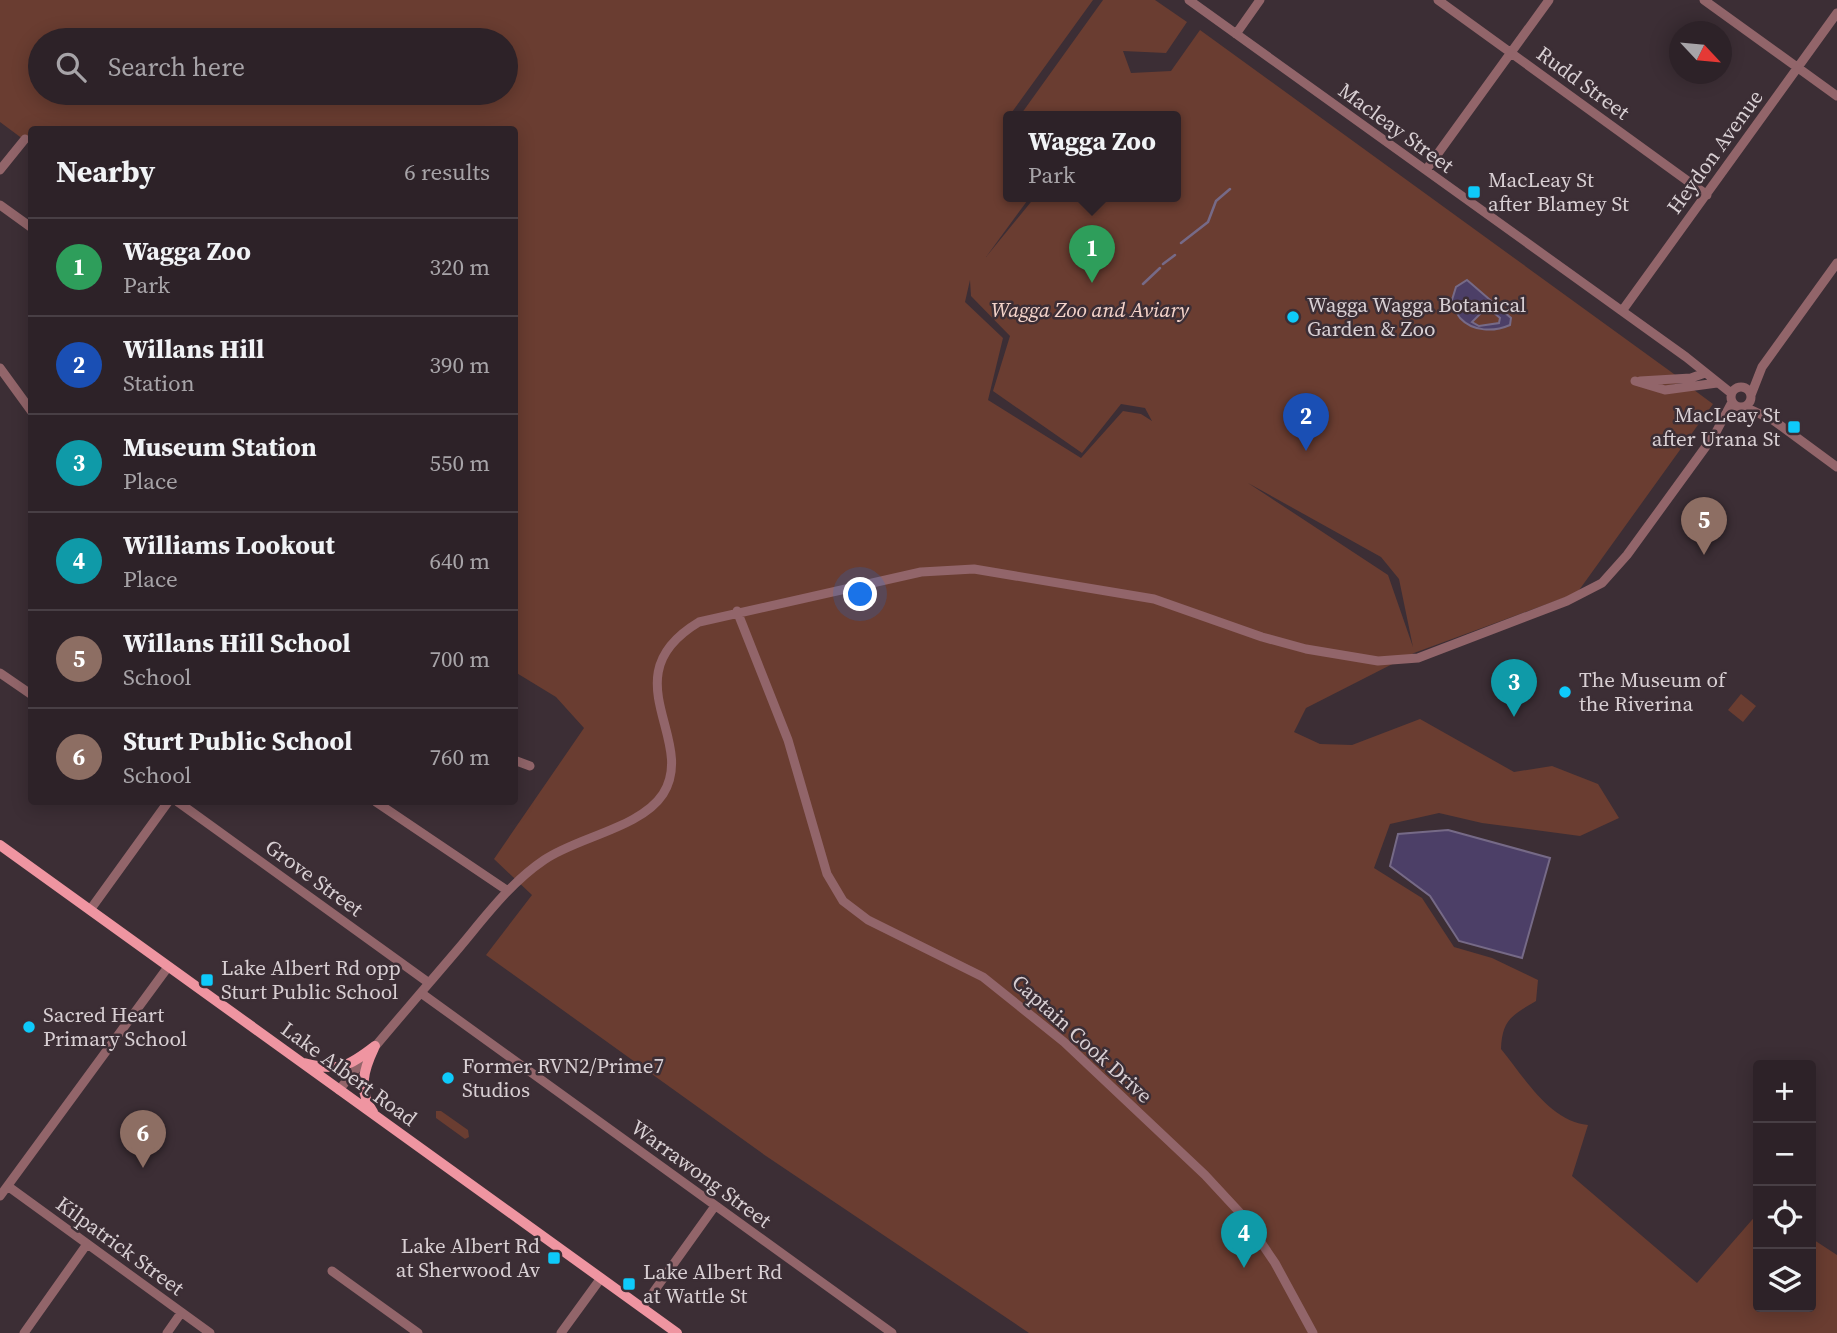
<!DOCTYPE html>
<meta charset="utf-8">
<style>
:root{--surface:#2d2228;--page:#352a30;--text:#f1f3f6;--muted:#a7a4a8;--line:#483f45;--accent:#0ecafa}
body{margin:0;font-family:"Source Serif 4",serif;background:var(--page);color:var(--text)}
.controls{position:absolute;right:21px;bottom:21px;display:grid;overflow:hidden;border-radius:7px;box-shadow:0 4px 18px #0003}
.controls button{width:63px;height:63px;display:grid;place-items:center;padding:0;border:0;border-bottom:2px solid var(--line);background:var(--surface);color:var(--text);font:35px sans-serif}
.compass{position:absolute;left:1669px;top:21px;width:63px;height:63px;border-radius:50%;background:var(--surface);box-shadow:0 4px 18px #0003;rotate:116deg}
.you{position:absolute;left:861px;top:595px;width:24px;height:24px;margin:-18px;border:5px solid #fff;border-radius:50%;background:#1a73e8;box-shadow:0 0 0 10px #1a73e833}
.badge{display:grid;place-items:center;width:46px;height:46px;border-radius:50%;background:var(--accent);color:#fff;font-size:23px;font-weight:700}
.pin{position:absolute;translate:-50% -58px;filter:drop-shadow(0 2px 4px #0008)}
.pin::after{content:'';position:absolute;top:37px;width:24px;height:21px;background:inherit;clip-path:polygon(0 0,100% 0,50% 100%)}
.popup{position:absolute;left:1003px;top:111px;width:178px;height:91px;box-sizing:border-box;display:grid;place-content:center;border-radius:7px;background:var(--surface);filter:drop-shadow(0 2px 5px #0005);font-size:23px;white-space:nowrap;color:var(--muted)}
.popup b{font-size:26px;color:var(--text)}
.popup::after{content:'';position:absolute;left:50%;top:100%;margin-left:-14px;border:14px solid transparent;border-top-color:var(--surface)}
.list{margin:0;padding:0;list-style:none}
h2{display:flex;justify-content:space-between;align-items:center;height:91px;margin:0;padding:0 28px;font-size:30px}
h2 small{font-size:23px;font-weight:400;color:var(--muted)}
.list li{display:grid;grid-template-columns:46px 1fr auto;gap:21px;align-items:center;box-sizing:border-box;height:98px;padding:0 28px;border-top:2px solid var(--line)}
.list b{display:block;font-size:26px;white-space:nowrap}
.list p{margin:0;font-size:23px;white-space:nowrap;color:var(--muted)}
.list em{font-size:23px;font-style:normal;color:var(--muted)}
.icon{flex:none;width:38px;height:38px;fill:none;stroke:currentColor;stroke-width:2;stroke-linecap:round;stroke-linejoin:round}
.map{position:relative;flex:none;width:1837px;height:1333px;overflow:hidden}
.search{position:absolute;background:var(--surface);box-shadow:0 4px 18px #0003;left:28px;top:28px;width:490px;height:77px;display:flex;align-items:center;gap:18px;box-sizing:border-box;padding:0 24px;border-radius:38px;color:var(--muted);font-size:26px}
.panel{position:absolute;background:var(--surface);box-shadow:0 4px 18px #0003;left:28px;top:126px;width:490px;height:679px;border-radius:7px}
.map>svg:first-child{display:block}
.green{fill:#6a3d31;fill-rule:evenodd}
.water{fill:#4c3f67;stroke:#766a87;stroke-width:2;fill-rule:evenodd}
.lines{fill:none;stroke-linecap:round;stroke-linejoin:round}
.stream{stroke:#766a87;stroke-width:2.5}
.minor{stroke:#92656a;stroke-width:9}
.major{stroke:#ef95a1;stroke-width:10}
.poi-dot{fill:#0ecafa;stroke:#3c2e35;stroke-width:2.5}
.labels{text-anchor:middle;stroke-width:5;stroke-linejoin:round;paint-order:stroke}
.street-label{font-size:21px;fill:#d8cfd3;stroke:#3c2e35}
.poi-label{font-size:21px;fill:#d8cfd3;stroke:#3c2e35;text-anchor:start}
.park-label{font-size:21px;font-style:italic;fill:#f6d5cb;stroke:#3c2e35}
</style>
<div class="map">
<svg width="1837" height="1333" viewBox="0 0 1837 1333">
<rect width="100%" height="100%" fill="#3c2e35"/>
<!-- green -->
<path class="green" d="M0 0H1093L1004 123 1008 129V197H1030L986 257 1035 197H1176V117H1019L1103 0H1155L1187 22 1166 53 1123 51 1131 73 1171 71 1200 30 1685 382 1671 385 1690 387 1713 404 1577 593 1414 653 1306 708 1294 732 1320 744 1352 745 1420 719 1514 772 1552 766 1598 784 1619 818 1580 836 1482 823 1439 813 1390 824 1374 868 1422 898 1454 947 1492 958 1538 980 1536 1001C1512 1015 1502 1020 1501 1049 1524 1077 1550 1122 1588 1125L1572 1176 1697 1283 1758 1213V1307H1811V1238L1837 1255V1333H1029L766 1156 486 955 532 895 494 859 584 728 556 697 515 672 514 130H32L31 145 0 122ZM40 40H506V93H40ZM970 280 971 296 1010 336 993 391 1082 453 1121 404 1145 408 1152 421 1141 414 1123 411 1081 458 988 400 1003 338 965 302ZM1248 483 1381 557 1399 579 1413 647 1388 575Z
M1741 694 1756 706 1743 722 1728 710Z
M436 1111H441L468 1130 469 1137 465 1139 436 1118Z"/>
<!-- water -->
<path class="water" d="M1467 280 1511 318 1510 325C1494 332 1473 332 1460 318 1457 314 1455 308 1451 303L1456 287ZM1487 307 1500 318 1499 323 1479 326 1472 322Z
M1448 830 1550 858 1522 958 1459 941 1430 896 1390 866 1398 834Z"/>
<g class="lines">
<!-- stream -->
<path class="stream" d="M1181 243 1208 222 1216 201 1230 189
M1163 264 1175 255
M1143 284 1160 268"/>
<!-- minor -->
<path class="minor" d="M1189 0 1686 357 1731 393
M1438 0 1707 195
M1704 0 1837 96
M1236 34 1260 0
M0 170 25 139
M1426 170 1549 0
M0 205 32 228
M1622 311 1837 13
M0 368 32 412
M1635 381 1665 390 1717 383
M1640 381 1691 378 1705 373
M1731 397a10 10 0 1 1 20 0a10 10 0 1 1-20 0Z
M1751 395 1762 367 1837 263
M1745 407 1773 420 1837 467
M737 611 788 740 827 874 843 901 868 920 983 977 1064 1042 1205 1175 1243 1216 1275 1263 1313 1333
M0 673 32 695
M514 760 530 766
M178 802 429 983
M376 802 508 891
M90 910 168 802
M421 993 892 1333
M339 1090C378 1042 419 995 459 948 485 917 510 883 544 860 577 837 641 828 663 794 698 739 609 676 699 622L921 572 974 569 1154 599 1262 637 1306 649 1378 661 1418 658 1567 601 1602 583 1627 555 1715 434 1732 402
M9 1187 210 1333
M0 1196 168 967
M332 1271 418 1333
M642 1308 715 1206
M24 1333 87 1244
M167 1333 181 1313
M561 1333 601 1278"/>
<!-- major -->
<path class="major" d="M0 845 677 1333
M304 1063C339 1072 348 1067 375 1046
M373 1112C358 1090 363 1071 374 1048"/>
</g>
<!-- markers -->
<g class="poi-dot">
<rect x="1467" y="185" width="14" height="14" rx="3.5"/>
<circle cx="1293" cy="317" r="7"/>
<rect x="1787" y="420" width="14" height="14" rx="3.5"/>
<circle cx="1565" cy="692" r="7"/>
<rect x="200" y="973" width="14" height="14" rx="3.5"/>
<circle cx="29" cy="1027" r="7"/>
<circle cx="448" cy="1078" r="7"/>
<rect x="547" y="1251" width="14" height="14" rx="3.5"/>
<rect x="622" y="1277" width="14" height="14" rx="3.5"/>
</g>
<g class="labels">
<!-- street labels -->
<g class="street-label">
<text transform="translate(1583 83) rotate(36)" y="7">Rudd Street</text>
<text transform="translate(1396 128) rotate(36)" y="7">Macleay Street</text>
<text transform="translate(1715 152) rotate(-54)" y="7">Heydon Avenue</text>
<text transform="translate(314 878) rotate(36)" y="7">Grove Street</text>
<text transform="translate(1082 1039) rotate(42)" y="7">Captain Cook Drive</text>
<text transform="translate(349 1074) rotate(36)" y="7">Lake Albert Road</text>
<text transform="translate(701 1174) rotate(36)" y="7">Warrawong Street</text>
<text transform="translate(120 1246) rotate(36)" y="7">Kilpatrick Street</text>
</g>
<!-- poi labels -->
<g class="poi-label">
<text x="1488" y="187">MacLeay St<tspan x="1488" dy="24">after Blamey St</tspan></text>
<text x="1307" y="312">Wagga Wagga Botanical<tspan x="1307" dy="24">Garden &amp; Zoo</tspan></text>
<text x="1780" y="422" text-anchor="end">MacLeay St<tspan x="1780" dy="24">after Urana St</tspan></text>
<text x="1579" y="687">The Museum of<tspan x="1579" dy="24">the Riverina</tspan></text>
<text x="221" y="975">Lake Albert Rd opp<tspan x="221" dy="24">Sturt Public School</tspan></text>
<text x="43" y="1022">Sacred Heart<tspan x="43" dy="24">Primary School</tspan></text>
<text x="462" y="1073">Former RVN2/Prime7<tspan x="462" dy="24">Studios</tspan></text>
<text x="540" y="1253" text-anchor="end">Lake Albert Rd<tspan x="540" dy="24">at Sherwood Av</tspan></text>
<text x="643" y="1279">Lake Albert Rd<tspan x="643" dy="24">at Wattle St</tspan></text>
</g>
<!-- park labels -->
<g class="park-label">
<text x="1090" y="317">Wagga Zoo and Aviary</text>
</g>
</g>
</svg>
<div class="controls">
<button>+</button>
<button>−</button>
<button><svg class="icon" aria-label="locate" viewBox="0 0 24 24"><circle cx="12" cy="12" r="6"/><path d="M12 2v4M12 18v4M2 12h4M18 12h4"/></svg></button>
<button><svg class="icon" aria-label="layers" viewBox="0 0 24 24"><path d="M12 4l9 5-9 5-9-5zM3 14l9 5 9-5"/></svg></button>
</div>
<svg class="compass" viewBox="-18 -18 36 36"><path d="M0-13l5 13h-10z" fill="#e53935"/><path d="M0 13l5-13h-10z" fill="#a7a4a8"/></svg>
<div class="you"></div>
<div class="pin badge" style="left:1092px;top:283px;background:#2e9e5b">1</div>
<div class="popup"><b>Wagga Zoo</b>Park</div>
<div class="pin badge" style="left:1306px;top:451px;background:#1a4fb4">2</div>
<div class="pin badge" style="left:1514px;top:717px;background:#0f9aa8">3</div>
<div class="pin badge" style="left:1244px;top:1268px;background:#0f9aa8">4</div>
<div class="pin badge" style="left:1704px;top:555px;background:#8d6e63">5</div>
<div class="pin badge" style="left:143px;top:1168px;background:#8d6e63">6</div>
<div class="search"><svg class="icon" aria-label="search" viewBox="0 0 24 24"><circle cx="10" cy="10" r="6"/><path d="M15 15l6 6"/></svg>Search here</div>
<section class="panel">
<h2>Nearby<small>6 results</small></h2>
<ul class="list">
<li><span class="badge" style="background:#2e9e5b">1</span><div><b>Wagga Zoo</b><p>Park</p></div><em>320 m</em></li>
<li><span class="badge" style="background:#1a4fb4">2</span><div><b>Willans Hill</b><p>Station</p></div><em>390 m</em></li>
<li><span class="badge" style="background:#0f9aa8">3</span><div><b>Museum Station</b><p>Place</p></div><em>550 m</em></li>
<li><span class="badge" style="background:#0f9aa8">4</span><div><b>Williams Lookout</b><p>Place</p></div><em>640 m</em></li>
<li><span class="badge" style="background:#8d6e63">5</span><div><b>Willans Hill School</b><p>School</p></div><em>700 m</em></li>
<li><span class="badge" style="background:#8d6e63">6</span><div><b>Sturt Public School</b><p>School</p></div><em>760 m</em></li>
</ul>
</section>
</div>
